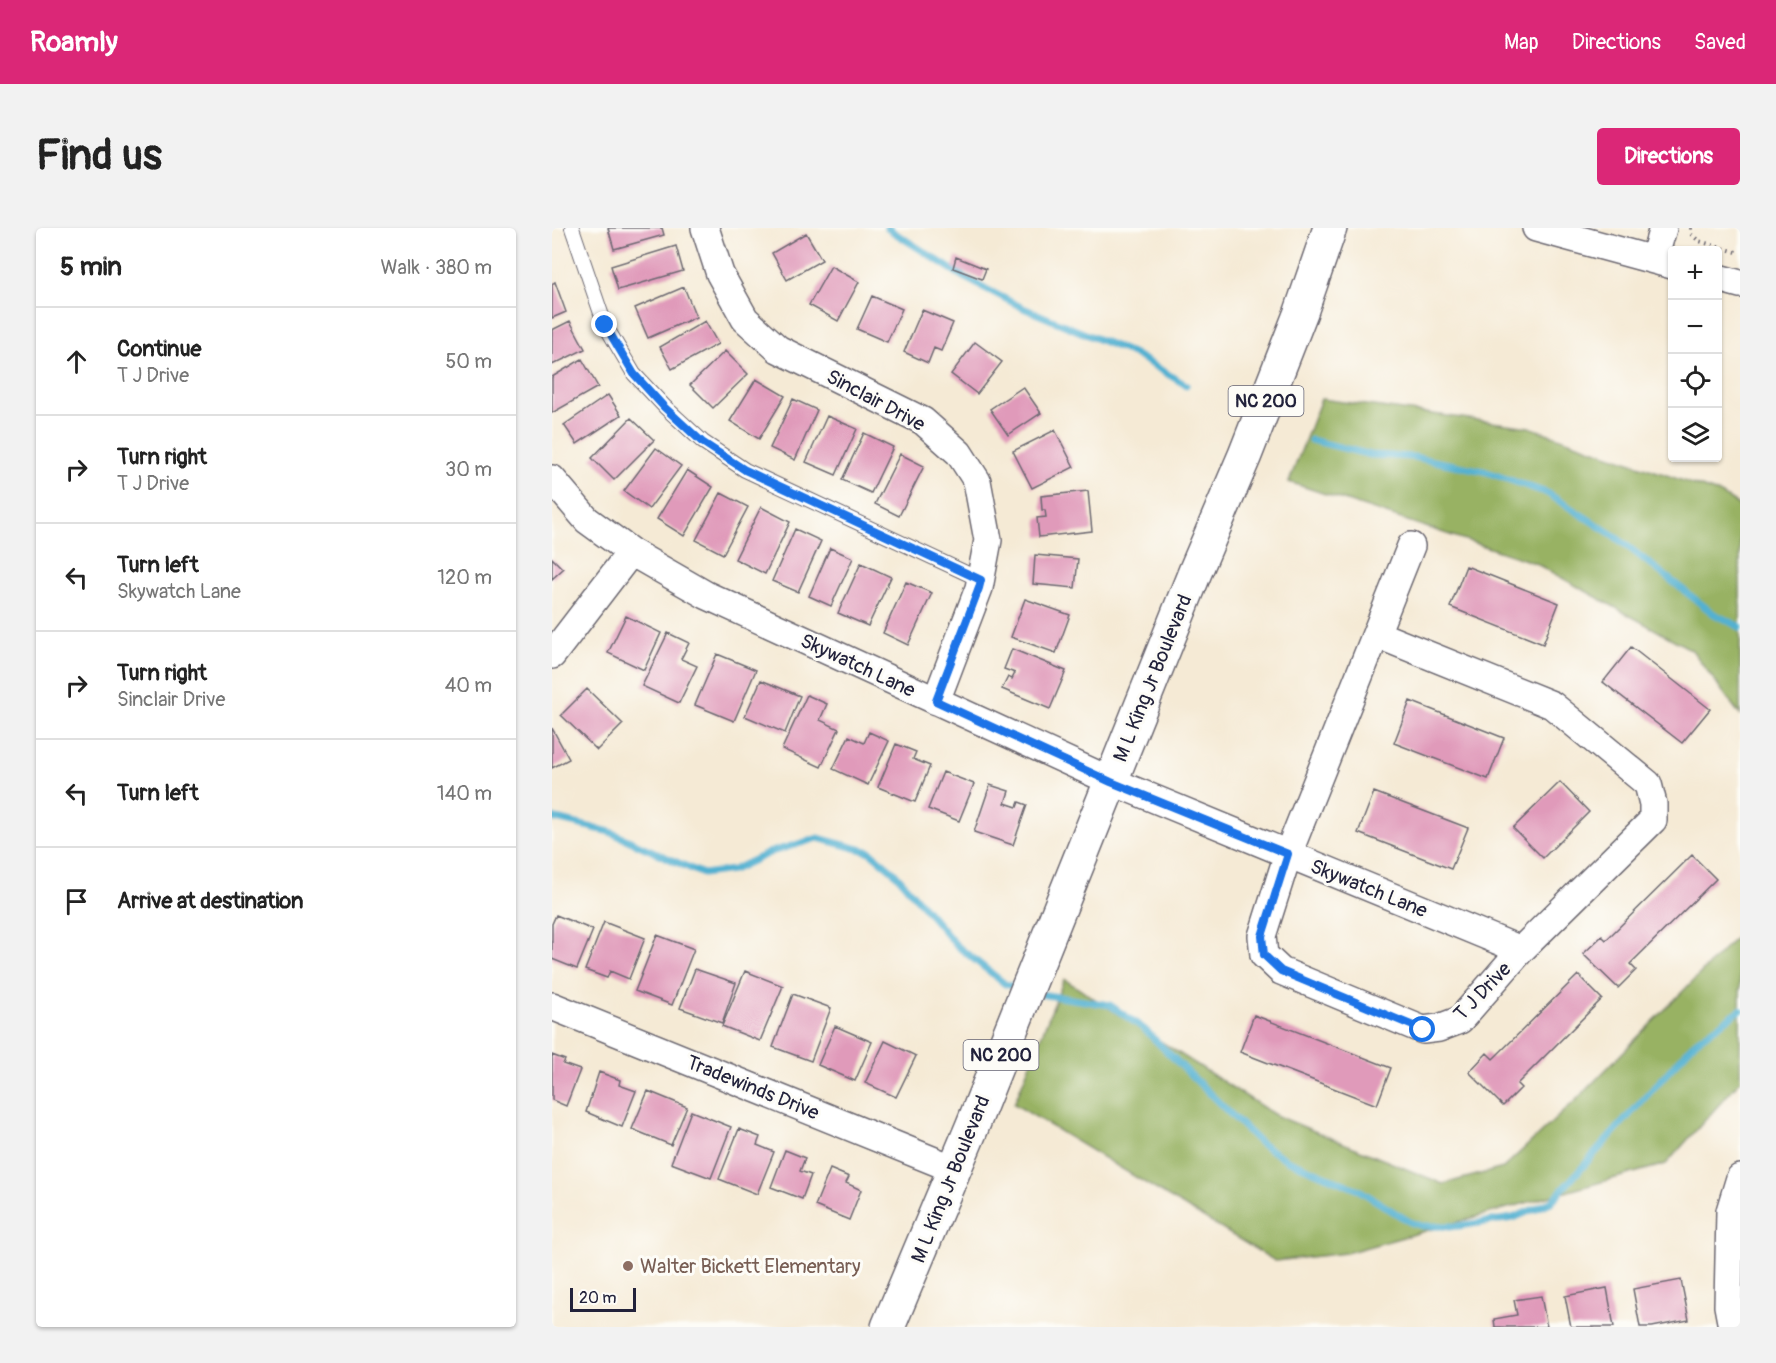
<!DOCTYPE html>
<meta charset="utf-8">
<style>
:root{--surface:#fff;--page:#f2f2f2;--text:#222;--muted:#767676;--line:#e0e0e0;--accent:#db2777}
body{margin:0;font-family:Pangolin,sans-serif;background:var(--page);color:var(--text)}
.controls{position:absolute;right:18px;top:18px;display:grid;overflow:hidden;border-radius:6px;box-shadow:0 2px 4px #0004}
.controls button{width:54px;height:54px;display:grid;place-items:center;padding:0;border:0;border-bottom:2px solid var(--line);background:var(--surface);color:var(--text);font:30px sans-serif}
.scale{position:absolute;left:18px;bottom:15px;width:66px;box-sizing:border-box;padding-left:6px;border:3px solid #22223b;border-top:0;font-size:16px;line-height:21px;white-space:nowrap;color:#22223b;-webkit-text-stroke:4px #fdfcf7;paint-order:stroke}
.stop{position:absolute;width:18px;height:18px;margin:-14px;border:4px solid #1a73e8;border-radius:50%;background:#fff}
.stop.end{background:#1a73e8;border-color:#fff;box-shadow:0 2px 6px #0008}
.list{margin:0;padding:0;list-style:none}
h2{display:flex;justify-content:space-between;align-items:center;height:78px;margin:0;padding:0 24px;font-size:26px}
h2 small{font-size:20px;font-weight:400;color:var(--muted)}
.list li{display:grid;grid-template-columns:39px 1fr auto;gap:18px;align-items:center;box-sizing:border-box;height:108px;padding:0 24px;border-top:2px solid var(--line)}
.list b{display:block;font-size:22px;white-space:nowrap}
.list p{margin:0;font-size:20px;white-space:nowrap;color:var(--muted)}
.list em{font-size:20px;font-style:normal;color:var(--muted)}
.icon{flex:none;width:33px;height:33px;fill:none;stroke:currentColor;stroke-width:2;stroke-linecap:round;stroke-linejoin:round}
.map{position:relative;flex:none;width:1188px;height:1099px;overflow:hidden;border-radius:6px}
header{display:flex;align-items:center;gap:36px;box-sizing:border-box;height:84px;padding:0 30px;background:var(--accent);color:#fff}
header strong{font-size:28px}
nav{display:flex;gap:33px;margin-inline-start:auto;font-size:21px}
.intro{display:flex;align-items:center;justify-content:space-between;box-sizing:border-box;height:144px;padding:0 36px}
h1{margin:0;font-size:42px}
.button{padding:15px 27px;border-radius:6px;background:var(--accent);color:#fff;font-size:21px;font-weight:700}
main{display:flex;gap:36px;padding:0 36px}
aside{flex:1;background:var(--surface);border-radius:6px;box-shadow:0 2px 4px #0004}
.map>svg:first-child{display:block}
.forest{fill:#98b264;stroke:#5d6a50;stroke-width:1.5}
.lines{fill:none;stroke-linecap:round;stroke-linejoin:round}
.stream{stroke:#52b1d1;stroke-width:7}
.building{fill:#e09aba}
.service-casing{stroke:#6c6871;stroke-width:16}
.minor-casing{stroke:#6c6871;stroke-width:30}
.primary-casing{stroke:#6c6871;stroke-width:36}
.path{stroke:#6c6871;stroke-width:4;stroke-dasharray:1.5 4.5;stroke-linecap:butt}
.service{stroke:#fff;stroke-width:14}
.minor{stroke:#fff;stroke-width:27}
.primary{stroke:#fff;stroke-width:33}
.route{stroke:#1a73e8;stroke-width:8}
.education-dot{fill:#8d6e63;stroke:#fdfcf7;stroke-width:2}
.labels{text-anchor:middle;stroke-width:6;stroke-linejoin:round;paint-order:stroke}
.shield{fill:#fdfcf7;stroke:#646373;stroke-width:1.5}
.shield-label{font-size:18px;font-weight:bold;fill:#22223b}
.street-label{font-size:20px;fill:#22223b;stroke:#fdfcf7}
.education-label{font-size:20px;fill:#785e54;stroke:#fdfcf7;text-anchor:start}
</style>
<header>
<strong>Roamly</strong>
<nav><a>Map</a><a>Directions</a><a>Saved</a></nav>
</header>
<div class="intro"><h1>Find us</h1><a class="button">Directions</a></div>
<main>
<aside>
<h2>5 min<small>Walk · 380 m</small></h2>
<ul class="list">
<li><svg class="icon" aria-label="ahead" viewBox="0 0 24 24"><path d="M12 20V5M6 11l6-6 6 6"/></svg><div><b>Continue</b><p>T J Drive</p></div><em>50 m</em></li>
<li><svg class="icon" aria-label="right" viewBox="0 0 24 24"><path d="M7 20v-9h11M14 6l5 5-5 5"/></svg><div><b>Turn right</b><p>T J Drive</p></div><em>30 m</em></li>
<li><svg class="icon" aria-label="left" viewBox="0 0 24 24"><path d="M17 20v-9H6M10 6l-5 5 5 5"/></svg><div><b>Turn left</b><p>Skywatch Lane</p></div><em>120 m</em></li>
<li><svg class="icon" aria-label="right" viewBox="0 0 24 24"><path d="M7 20v-9h11M14 6l5 5-5 5"/></svg><div><b>Turn right</b><p>Sinclair Drive</p></div><em>40 m</em></li>
<li><svg class="icon" aria-label="left" viewBox="0 0 24 24"><path d="M17 20v-9H6M10 6l-5 5 5 5"/></svg><div><b>Turn left</b></div><em>140 m</em></li>
<li><svg class="icon" aria-label="arrive" viewBox="0 0 24 24"><path d="M6 21V4h12l-3 4 3 4H6"/></svg><div><b>Arrive at destination</b></div></li>
</ul>
</aside>
<div class="map">
<svg width="1188" height="1099" viewBox="0 0 1188 1099">
<rect width="100%" height="100%" fill="#fdfcf7"/>
<filter id="ink" filterUnits="userSpaceOnUse"><feTurbulence type="fractalNoise" baseFrequency=".0167" numOctaves="2"/><feDisplacementMap in="SourceGraphic" scale="12" xChannelSelector="R" yChannelSelector="G"/><feConvolveMatrix kernelMatrix="1 2 1 2 8 2 1 2 1" color-interpolation-filters="sRGB"/></filter>
<filter id="wash" filterUnits="userSpaceOnUse"><feTurbulence type="fractalNoise" baseFrequency=".008" numOctaves="4" result="noise"/><feDisplacementMap in="SourceGraphic" scale="24" xChannelSelector="R" yChannelSelector="G"/><feGaussianBlur stdDeviation="1.35" result="paint"/><feColorMatrix in="noise" values="0 0 0 0 0 0 0 0 0 0 0 0 0 0 0 0 0 1.4 0 .05"/><feComposite in="paint" operator="in"/></filter>
<g filter="url(#wash)">
<rect width="100%" height="100%" fill="#f5ead5"/>
<!-- forest -->
<path class="forest" d="M769 171 977 199 1169 266 1188 278V487L1140 422 983 335 737 254Z
M1188 705V853L1114 936 794 1025 723 1033 462 876 512 751 723 887 891 956 951 940 1025 871Z"/>
<g class="lines">
<!-- stream -->
<path class="stream" d="M335 0 413 50 471 80 582 126 634 157
M759 212 819 227 862 229 932 243 995 265 1061 307 1162 386 1188 399
M0 590 58 604 151 646 181 642 219 624 266 610 318 624 342 644 404 717 453 756 466 760
M482 765 558 777 592 801 709 916 735 932 807 962 858 994 870 998H906L961 990 999 974 1144 813 1188 782"/>
</g>
<g id="blocks">
<!-- building -->
<path class="building" d="M56 0H110L112 7 62 21Z
M254 5 270 32 235 52 220 25Z
M124 18 131 43 66 62 59 38Z
M404 29 434 41 430 51 401 40Z
M279 38 307 54 286 93 257 77Z
M3 54 14 84 0 90V56Z
M132 59 144 89 96 110 83 80Z
M320 68 350 81 335 114 305 101Z
M370 82 401 95 389 123 382 120 376 135 352 124Z
M18 93 33 121 0 137V102Z
M153 93 166 116 120 141 108 119Z
M423 114 450 134 425 166 399 146Z
M173 123 196 146 161 180 138 157Z
M30 131 46 159 0 185V149Z
M204 151 233 168 207 211 178 193Z
M471 159 489 185 456 207 438 181Z
M56 167 69 187 25 216 12 197Z
M241 171 265 182 243 232 218 220Z
M275 188 305 201 284 247 254 234Z
M79 190 102 212 62 252 40 230Z
M503 202 522 239 480 260 461 223Z
M312 205 341 219 319 265 290 252Z
M104 220 129 238 97 281 72 263Z
M348 226 372 238 347 288 323 276Z
M135 242 161 259 132 308 105 291Z
M536 263 540 303 487 309 485 290 494 289 493 282H490L489 268Z
M169 265 196 279 171 326 144 312Z
M209 279 238 294 213 346 183 331Z
M243 301 269 313 246 364 220 353Z
M278 320 301 330 279 378 257 368Z
M483 327 526 331 523 360 481 356Z
M0 330 11 341 0 351Z
M309 335 339 349 316 398 286 385Z
M914 338 1007 375 991 416 898 379Z
M354 354 380 365 356 417 331 405Z
M473 371 518 387 504 425 459 409Z
M74 388 109 405 92 442 56 425Z
M116 405 137 415 129 431 145 438 127 475 90 458Z
M1079 419 1158 481 1130 515 1051 454Z
M460 421 514 443 498 481 450 461 456 449 460 451 463 445 452 441Z
M165 426 204 442 182 493 143 477Z
M209 452 248 468 233 505 193 488Z
M35 461 71 496 45 522 9 487Z
M255 467 275 476 268 492 287 501 269 539 230 521Z
M858 473 952 510 936 551 842 515Z
M0 500 17 531 0 540Z
M317 504 337 513 316 557 281 541 297 508 312 515Z
M344 516 364 524 361 531 378 538 363 574 326 559Z
M391 544 422 556 407 593 376 581Z
M1008 554 1037 584 991 630 961 600Z
M438 557 457 563 453 575 465 579 467 574 475 577 461 617 422 604Z
M822 564 916 600 899 641 806 605Z
M1140 627 1164 651 1078 736 1084 742 1066 760 1031 726 1050 708 1054 712Z
M4 687 41 702 25 741 0 731V696Z
M52 694 93 710 77 751 58 743 55 750 33 742Z
M105 707 142 721 120 777 83 763Z
M143 741 184 755 170 795 128 780Z
M193 743 231 758 208 813 170 798Z
M1026 747 1050 771 965 856 969 860 951 878 917 844 935 825 941 831Z
M241 766 279 780 259 833 221 819Z
M702 787 839 840 825 877 688 824Z
M283 798 320 814 303 853 266 837Z
M333 813 364 828 344 869 313 855Z
M0 827 13 832 11 836 28 842 14 878 0 872Z
M47 844 68 852 67 857 84 863 70 899 34 884Z
M96 863 135 879 119 917 80 901Z
M139 883 179 899 159 950 119 935Z
M187 901 208 909 205 917 222 924 205 966 167 951Z
M233 922 253 930 248 943 259 947 250 971 219 959Z
M278 941 297 949 294 955 309 962 297 992 263 978Z
M1129 1052 1137 1092 1100 1099H1088L1081 1061Z
M1055 1060 1062 1099H1019L1013 1068Z
M989 1068 995 1099H943L942 1091 965 1087 962 1072Z"/>
</g>
</g>
<g filter="url(#ink)">
<use href="#blocks" fill-opacity="0" stroke="#6c6871" stroke-width="1.5"/>
<g class="lines">
<!-- service casing -->
<g class="service-casing">
<path id="service" d="M20 0 53 97 82 146 113 179 151 214 193 242 429 352"/>
</g>
<!-- minor casing -->
<g class="minor-casing">
<path id="minor" d="M153 0 168 46 193 91 226 121 371 193 407 225 425 253 436 312 427 360 384 473
M984 0 1120 37
M1102 31 1111 0
M1166 50 1188 56
M0 251 35 292 79 324 154 367 559 553 969 722
M824 406 1000 477 1096 556 1101 576V592L969 722 908 792 887 800 871 802 729 743 712 727 710 708 736 626 859 318
M0 427 79 324
M0 778 402 941
M1180 1099 1176 1078 1178 983 1188 950"/>
</g>
<!-- primary casing -->
<g class="primary-casing">
<path id="primary" d="M336 1099 420 899 643 344 693 227 749 84 778 0"/>
</g>
<!-- path -->
<path class="path" d="M1139 0V6L1147 13 1188 25"/>
<!-- service -->
<use href="#service" class="service"/>
<!-- minor -->
<use href="#minor" class="minor"/>
<!-- primary -->
<use href="#primary" class="primary"/>
</g>
</g>
<g class="lines" filter="url(#ink)">
<!-- route -->
<path class="route" d="M53 97 82 146 112 179 150 214 193 242 429 352 427 360 384 473 559 554 736 626 710 708 712 727 729 743 871 802"/>
</g>
<!-- markers -->
<circle class="education-dot" cx="76" cy="1038" r="6"/>
<g class="labels">
<!-- shield labels -->
<g class="shield">
<rect x="676.5" y="158" width="75" height="30" rx="4.5"/>
<rect x="411.5" y="812" width="75" height="30" rx="4.5"/>
</g>
<g class="shield-label">
<text x="714" y="179">NC 200</text>
<text x="449" y="833">NC 200</text>
</g>
<!-- street labels -->
<g class="street-label">
<text transform="translate(324 172) rotate(28)" y="7">Sinclair Drive</text>
<text transform="translate(306 437) rotate(25)" y="7">Skywatch Lane</text>
<text transform="translate(600 450) rotate(-68)" y="7">M L King Jr Boulevard</text>
<text transform="translate(817 660) rotate(22)" y="7">Skywatch Lane</text>
<text transform="translate(930 763) rotate(-46)" y="7">T J Drive</text>
<text transform="translate(201 859) rotate(22)" y="7">Tradewinds Drive</text>
<text transform="translate(398 951) rotate(-68)" y="7">M L King Jr Boulevard</text>
</g>
<!-- education labels -->
<g class="education-label">
<text x="88" y="1045">Walter Bickett Elementary</text>
</g>
</g>
</svg>
<div class="controls">
<button>+</button>
<button>−</button>
<button><svg class="icon" aria-label="locate" viewBox="0 0 24 24"><circle cx="12" cy="12" r="6"/><path d="M12 2v4M12 18v4M2 12h4M18 12h4"/></svg></button>
<button><svg class="icon" aria-label="layers" viewBox="0 0 24 24"><path d="M12 4l9 5-9 5-9-5zM3 14l9 5 9-5"/></svg></button>
</div>
<div class="scale">20 m</div>
<div class="stop" style="left:871px;top:802px"></div>
<div class="stop end" style="left:53px;top:97px"></div>
</div>
</main>
